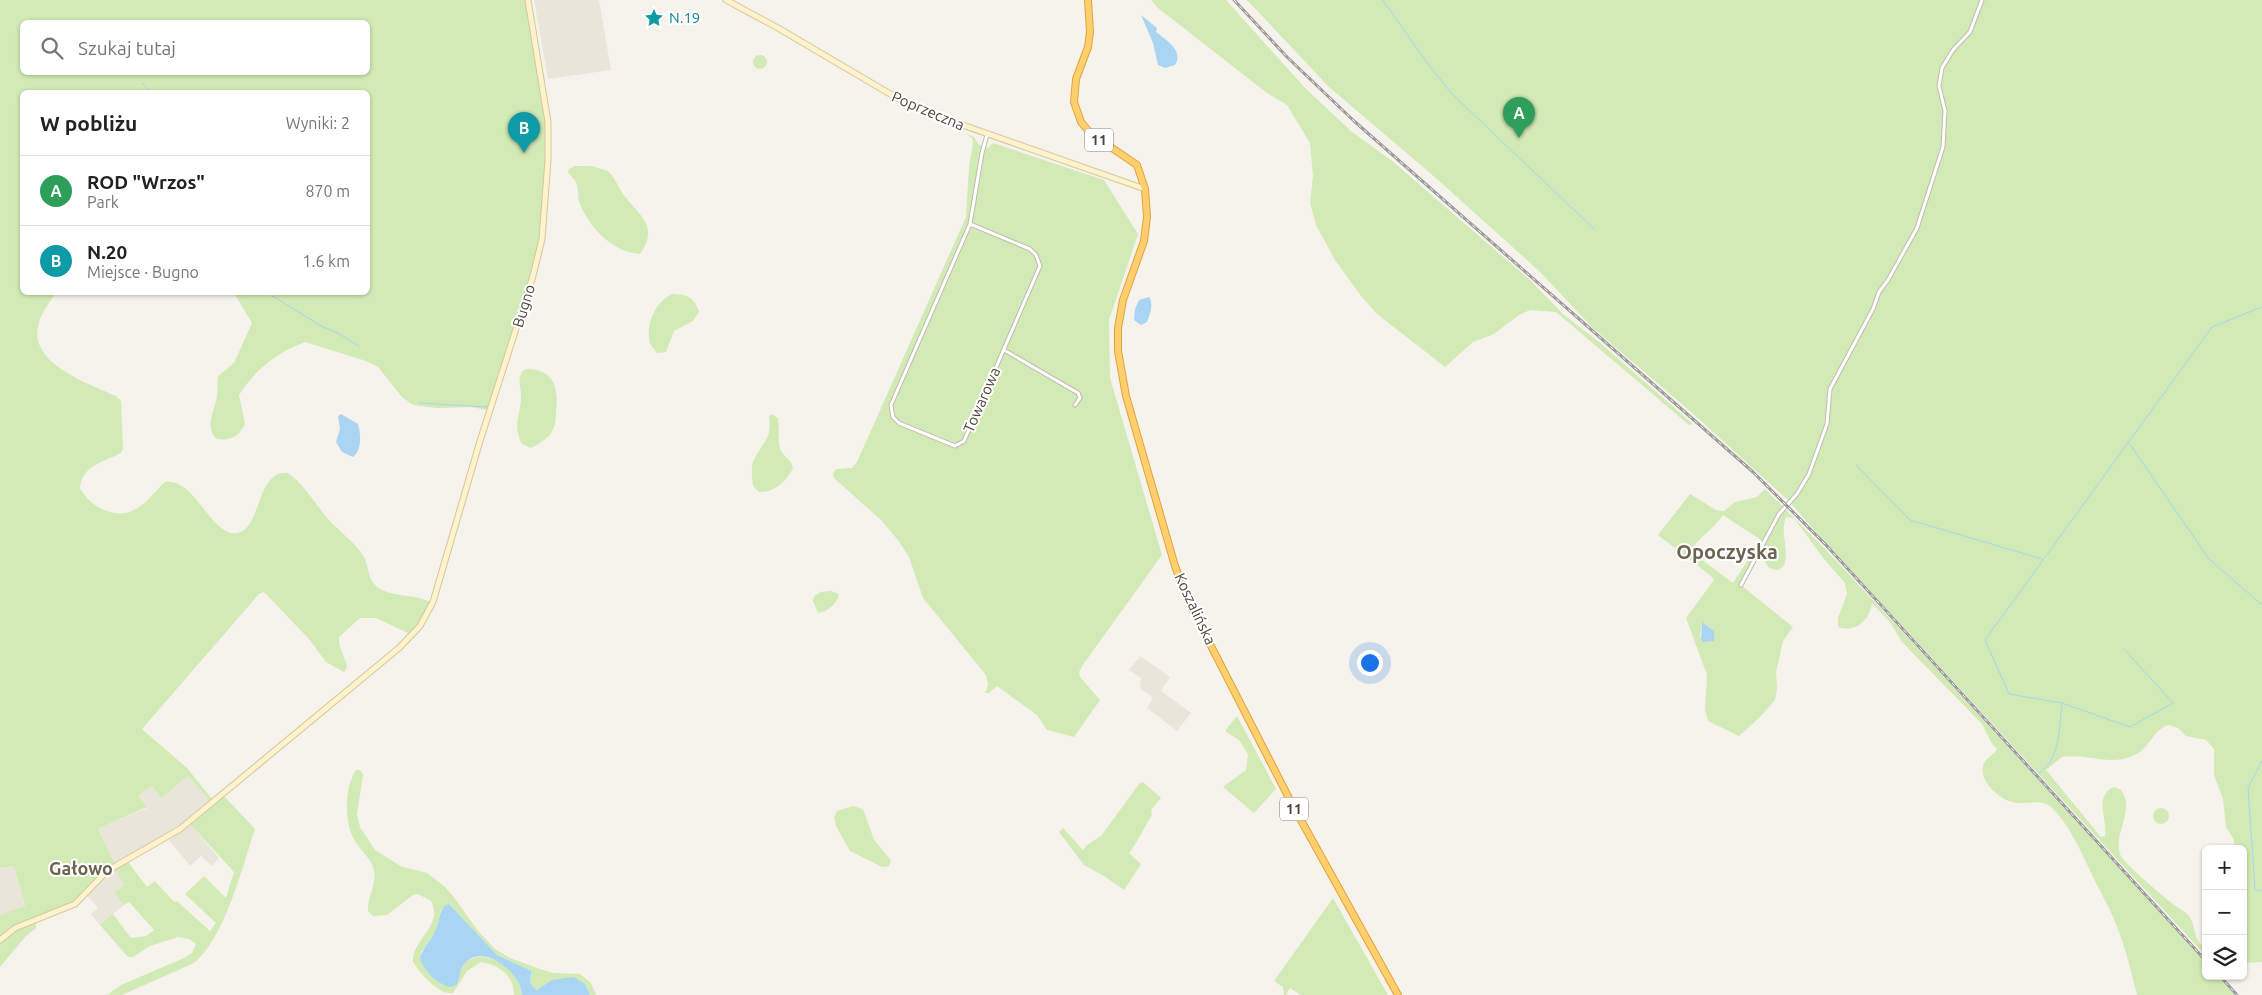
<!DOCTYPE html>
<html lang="pl">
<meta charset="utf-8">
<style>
:root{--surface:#fff;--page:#f6f6f6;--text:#222;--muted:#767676;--line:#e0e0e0;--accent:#7c3aed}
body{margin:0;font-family:Ubuntu,sans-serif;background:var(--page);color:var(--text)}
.controls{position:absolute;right:15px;bottom:15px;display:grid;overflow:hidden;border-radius:8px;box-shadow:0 1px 4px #0004}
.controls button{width:45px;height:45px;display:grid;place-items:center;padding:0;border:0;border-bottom:1px solid var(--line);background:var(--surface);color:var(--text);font:25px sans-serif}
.you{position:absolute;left:1369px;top:662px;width:18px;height:18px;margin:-12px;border:4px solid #fff;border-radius:50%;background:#1a73e8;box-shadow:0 0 0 8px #1a73e833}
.badge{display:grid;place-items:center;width:32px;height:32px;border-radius:50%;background:var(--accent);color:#fff;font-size:16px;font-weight:700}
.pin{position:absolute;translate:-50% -41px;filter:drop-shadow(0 1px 2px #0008)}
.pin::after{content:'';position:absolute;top:26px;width:18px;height:15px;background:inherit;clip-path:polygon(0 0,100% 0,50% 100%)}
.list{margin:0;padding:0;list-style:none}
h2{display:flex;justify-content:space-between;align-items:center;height:65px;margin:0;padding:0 20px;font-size:21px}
h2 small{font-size:16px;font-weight:400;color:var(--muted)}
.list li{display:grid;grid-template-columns:32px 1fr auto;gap:15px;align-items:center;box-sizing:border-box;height:70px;padding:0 20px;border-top:1px solid var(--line)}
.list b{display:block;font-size:19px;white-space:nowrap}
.list p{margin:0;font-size:16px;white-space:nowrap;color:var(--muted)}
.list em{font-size:16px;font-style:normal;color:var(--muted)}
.icon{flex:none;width:28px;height:28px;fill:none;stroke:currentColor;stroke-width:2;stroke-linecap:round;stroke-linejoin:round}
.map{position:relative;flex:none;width:2262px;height:995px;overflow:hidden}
.search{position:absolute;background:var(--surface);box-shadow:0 1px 4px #0004;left:20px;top:20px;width:350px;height:55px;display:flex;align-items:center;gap:12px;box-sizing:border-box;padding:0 18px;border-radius:8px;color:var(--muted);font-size:19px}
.panel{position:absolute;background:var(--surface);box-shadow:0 1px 4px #0004;left:20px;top:90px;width:350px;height:205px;border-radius:8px}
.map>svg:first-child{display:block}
.residential{fill:#eae5da}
.green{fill:#d2eab5;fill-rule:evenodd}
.water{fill:#a9d4f2}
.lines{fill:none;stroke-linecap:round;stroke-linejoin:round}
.stream{stroke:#a9d4f2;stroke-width:1}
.street-casing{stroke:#c2bbae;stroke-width:5}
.secondary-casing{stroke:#d6c79b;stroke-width:7}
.highway-casing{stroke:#e0a43c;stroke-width:8}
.street{stroke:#fff;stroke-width:3}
.secondary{stroke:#fff3cd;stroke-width:5}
.highway{stroke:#ffcf6e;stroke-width:6}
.rail-casing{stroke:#9a9a9a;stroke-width:3}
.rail{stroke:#fff;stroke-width:1;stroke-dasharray:4;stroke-linecap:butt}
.labels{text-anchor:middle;stroke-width:4;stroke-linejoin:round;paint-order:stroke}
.shield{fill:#fff;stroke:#817c74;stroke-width:1}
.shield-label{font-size:14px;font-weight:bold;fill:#4b4439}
.culture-label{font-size:15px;fill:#0d838f;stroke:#fff;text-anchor:start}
.street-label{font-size:15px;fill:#4b4439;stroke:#fff}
.quarter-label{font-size:18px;font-weight:bold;fill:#6e6250;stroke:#fff}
.district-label{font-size:20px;font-weight:bold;fill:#6e6250;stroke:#fff}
</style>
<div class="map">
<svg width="2262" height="995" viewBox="0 0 2262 995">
<rect width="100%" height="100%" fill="#f6f3ec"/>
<!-- residential -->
<path class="residential" d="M534 0H599L611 70 548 79Z
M1140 656 1170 677 1161 691 1191 713 1177 731 1147 708 1153 698 1140 688 1141 678 1129 670Z
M188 776 210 801 165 836 115 864 98 829 147 808 138 796 152 786 161 797Z
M190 824 219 858 212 866 201 856 190 866 169 840Z
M14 866 25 907 0 915V868Z
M115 869 124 885 114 893 124 905 100 925 91 914 98 908 87 895 101 879Z"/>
<!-- green -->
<path class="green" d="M0 0H526L545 123C547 165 545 211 536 253 525 306 504 358 487 410L471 407 437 408 413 405 402 397 378 367 366 361 305 342C277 352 255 370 239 395L245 424C239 437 230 441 216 439 204 425 215 411 217 396 218 389 217 383 218 376L234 363 252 323 234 293 368 292V92H22V292L56 293C49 303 40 314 38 327 30 364 90 384 116 396L121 401 123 449 121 453C104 462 82 465 80 488 90 507 116 521 136 509 147 503 156 490 165 482 195 477 211 537 237 533 262 529 256 469 288 473 305 485 315 504 328 519 339 531 354 542 363 555 369 565 367 578 376 586 390 598 414 593 430 602L418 624 410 634 376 618H360L339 637C338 648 346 657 347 668L344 672 326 662 309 639 266 594 263 592 259 594 142 729 187 768 212 799 210 801 188 776 161 798 152 786 138 796 147 807 98 829 115 864 98 875 73 902 14 926 0 937V915L25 906 14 866 0 868ZM22 22H368V72H22Z
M1151 0H1226L1305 88 1351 131 1392 161 1530 280 1563 314 1599 342 1693 424 1689 425 1556 312 1530 310 1519 315 1494 334 1473 342 1445 367 1377 314 1361 296 1335 260 1316 225 1310 203 1313 176 1310 143 1287 105 1267 93 1158 8Z
M1247 0H2262V962L2243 963V849H2236L2233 838 2226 827 2223 799 2214 775V749L2206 740 2186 736 2178 728 2169 725C2153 729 2150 748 2135 755 2109 767 2089 753 2062 757L2046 770 2101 837 2105 836C2108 819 2093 796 2114 787L2121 790C2136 809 2113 833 2120 854 2122 862 2164 897 2173 904 2177 908 2182 909 2186 913 2198 923 2191 940 2206 948V956L1815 531 1788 500 1690 411 1593 328 1538 270 1437 179 1329 87Z
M753 62a7 7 0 1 1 14 0a7 7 0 1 1-14 0Z
M966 134 974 137 978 144 988 148 993 143 1104 180 1138 234 1109 320 1110 378 1162 555 1082 666 1079 672 1080 677 1100 700 1074 737 1047 730 1037 715 997 686 989 693H985L988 685 986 675 923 598 909 557 898 540 881 520 834 478 833 474 836 469 852 468 857 462 966 217 969 167 973 143 972 138Z
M575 166H591L608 171C615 178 618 186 623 194 639 216 660 225 640 254 612 252 590 228 580 204 577 198 579 191 577 185 576 180 571 176 568 172L569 169Z
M672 294C686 294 695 297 699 312L693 321 674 331 666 352 657 353C655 350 651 346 650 343 645 325 656 301 672 294Z
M526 369C555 369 559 389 556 412 556 420 555 428 550 435 545 440 537 445 531 448L522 444C512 423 521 415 521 396 521 386 517 380 522 372Z
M772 414 778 418C780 428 777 438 780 448 782 457 792 459 793 468 787 481 774 493 759 492L753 486C752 476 750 466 755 458 764 440 772 439 769 417Z
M1765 489 1826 550 1914 644 2206 963V976H2218L2235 995H2137C2131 971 2125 945 2115 922 2109 906 2100 892 2093 877 2082 854 2072 830 2055 811 2042 796 2028 806 2012 802 1999 799 1979 781 1983 766 1985 758 1993 756 1997 749L1992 744 1982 724 1902 642 1890 622 1875 606 1872 604C1869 621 1855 633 1838 627V618L1847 594 1845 583 1824 559 1794 518 1786 517C1779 533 1791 552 1783 567L1778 570 1769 568 1760 553 1742 586 1793 627 1783 641 1781 650 1776 672 1777 689 1775 700 1760 717 1739 736 1708 721 1705 710 1707 675 1686 618 1714 580 1711 576 1658 535 1690 494 1716 510 1724 511 1735 502 1757 497ZM1723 515 1761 540 1733 583 1690 551C1700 536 1713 530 1723 515ZM1702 622 1711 628 1714 641 1703 642 1700 636Z
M831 591 839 594C838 603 827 612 818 613L813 601 814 596 821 592Z
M1237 716 1276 789 1254 813 1223 787 1246 770 1248 754 1239 740 1225 731Z
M356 770H360L363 774 357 814 360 827 375 850 402 867 427 873 444 886 453 896 478 931 495 949 510 958 540 969 553 973 580 974 591 983 596 995H590L585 984 562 979 552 980 537 990C528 984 530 980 532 971L497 955 449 904 441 910 436 931 421 952 432 975 442 985 459 980C462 941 509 958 519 983 520 987 521 991 522 995H514C514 975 499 965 481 962L467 971 453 993C438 995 420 973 413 962 412 939 444 926 431 901L418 894 413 895 387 915 373 916 368 911C367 897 377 885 374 870 371 858 361 851 355 841 344 824 344 787 356 770Z
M1143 782 1161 798 1151 810 1152 815C1143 829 1139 840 1129 853L1141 864 1124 890 1104 876 1084 865 1059 832 1063 828 1083 850 1087 845 1101 836 1139 784Z
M224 796 255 829C242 867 225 938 194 963L122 995H107L121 985 184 958 192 953 196 944 189 939 178 937 150 946 133 957H128L100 925 113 914 131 938 146 936 154 930 129 902 124 905 114 893 124 885 115 869 128 862 147 887 155 881 174 902 177 901 210 931 216 923 185 894 204 876 226 898 234 872 190 824Z
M853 806 863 809 874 840 891 860 889 866 882 867 850 851 836 826 834 817 837 811Z
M2153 816a8 8 0 1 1 16 0a8 8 0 1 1-16 0Z
M1333 898 1388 995H1301L1290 988 1286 995H1284L1283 987 1274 981Z
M36 922V928L26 936 0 967V944L16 930Z"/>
<!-- water -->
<path class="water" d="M1141 15 1157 28 1156 32C1166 40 1184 50 1175 65L1165 68 1158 65 1153 43Z
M1149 297C1154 305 1150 314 1147 322L1141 325 1134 320 1135 309 1139 300Z
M341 414 358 424C361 435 362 450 353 457L342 452 336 442 340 429 338 416Z
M1702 622 1714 631V641L1703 642 1701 639Z
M449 904 497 955 532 971C530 979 528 984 537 990L552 980 574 977 585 984 590 995H522C521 990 520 984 517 980 508 965 481 946 465 963 459 969 461 978 456 985L452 987C439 987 424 970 420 959 422 947 433 939 437 927 440 919 439 907 449 904Z"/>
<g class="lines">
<!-- stream -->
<path class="stream" d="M1383 0 1425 60 1452 94 1595 230
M142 83 150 92
M266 292 323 327 338 333 359 346
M419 403 487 407
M2129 443 2209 559 2262 605
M1856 465 1910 520 2042 559
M2124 649 2173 703 2130 727 2062 703 2009 694 1985 640 2212 327 2262 307
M2262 761 2248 788 2255 890 2262 891
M2039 773C2061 759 2059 727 2062 703"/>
<!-- street casing -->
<g class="street-casing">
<path id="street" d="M970 224 1030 249 1036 255 1040 266 964 441 955 446 899 423 893 417 891 405 970 224 982 153 987 135
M1004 350 1078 393 1080 398 1075 405
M1741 585 1779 514 1797 494 1809 474 1827 424 1830 389 1873 309 1879 292 1888 280 1917 228 1943 147 1945 111 1939 86 1942 68 1953 50 1970 32 1982 0"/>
</g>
<!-- secondary casing -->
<g class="secondary-casing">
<path id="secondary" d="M726 0 778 28 914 108 1145 189
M0 940 15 928 75 904 107 871 180 829 399 648 420 626 433 602 480 441 533 276 542 239 548 160V122L528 0"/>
</g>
<!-- highway casing -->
<g class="highway-casing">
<path id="highway" d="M1088 0 1090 32 1088 47 1076 79 1074 102 1081 122 1090 133 1137 165 1145 189 1147 217 1144 241 1123 300 1118 328V351L1126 396 1175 566 1189 603 1292 804 1398 995"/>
</g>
<!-- street -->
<use href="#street" class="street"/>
<!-- secondary -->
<use href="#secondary" class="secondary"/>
<!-- highway -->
<use href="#highway" class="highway"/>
<!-- rail casing -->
<g class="rail-casing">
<path id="rail" d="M1234 0 1287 57 1354 121 1753 472 1826 545 2206 961
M2220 976 2237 995"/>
</g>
<!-- rail -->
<use href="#rail" class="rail"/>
</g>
<!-- icons -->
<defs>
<g id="sight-bare" transform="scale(1.5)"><path d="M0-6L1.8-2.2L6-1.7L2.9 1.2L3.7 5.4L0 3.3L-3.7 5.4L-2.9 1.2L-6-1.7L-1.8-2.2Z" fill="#0f9aa8" stroke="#fff" stroke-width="2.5" paint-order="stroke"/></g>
</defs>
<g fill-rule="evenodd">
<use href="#sight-bare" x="654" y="18"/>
</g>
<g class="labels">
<!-- shield labels -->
<g class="shield">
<rect x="1085" y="128.5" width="28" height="23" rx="4"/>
<rect x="1280" y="797.5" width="28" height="23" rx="4"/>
</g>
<g class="shield-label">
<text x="1099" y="145">11</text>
<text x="1294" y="814">11</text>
</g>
<!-- culture labels -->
<g class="culture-label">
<text x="669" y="23">N.19</text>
</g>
<!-- street labels -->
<g class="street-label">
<text transform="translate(928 111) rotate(23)" y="5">Poprzeczna</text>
<text transform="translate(524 306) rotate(-73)" y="5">Bugno</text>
<text transform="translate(982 400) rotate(-66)" y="5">Towarowa</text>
<text transform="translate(1195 609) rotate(65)" y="5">Koszalińska</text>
</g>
<!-- quarter labels -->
<g class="quarter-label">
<text x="81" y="875">Gałowo</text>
</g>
<!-- district labels -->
<g class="district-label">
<text x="1727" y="559">Opoczyska</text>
</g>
</g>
</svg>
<div class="controls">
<button>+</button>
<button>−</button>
<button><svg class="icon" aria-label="layers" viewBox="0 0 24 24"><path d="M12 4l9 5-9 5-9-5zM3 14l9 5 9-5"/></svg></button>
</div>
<div class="you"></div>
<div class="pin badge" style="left:1519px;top:138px;background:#2e9e5b">A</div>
<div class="pin badge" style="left:524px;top:153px;background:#0f9aa8">B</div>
<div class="search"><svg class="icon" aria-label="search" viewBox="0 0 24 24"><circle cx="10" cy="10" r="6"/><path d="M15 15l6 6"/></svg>Szukaj tutaj</div>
<section class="panel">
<h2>W pobliżu<small>Wyniki: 2</small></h2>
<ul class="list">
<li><span class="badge" style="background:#2e9e5b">A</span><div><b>ROD &quot;Wrzos&quot;</b><p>Park</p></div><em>870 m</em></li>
<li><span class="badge" style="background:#0f9aa8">B</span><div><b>N.20</b><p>Miejsce · Bugno</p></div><em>1.6 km</em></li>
</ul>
</section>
</div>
